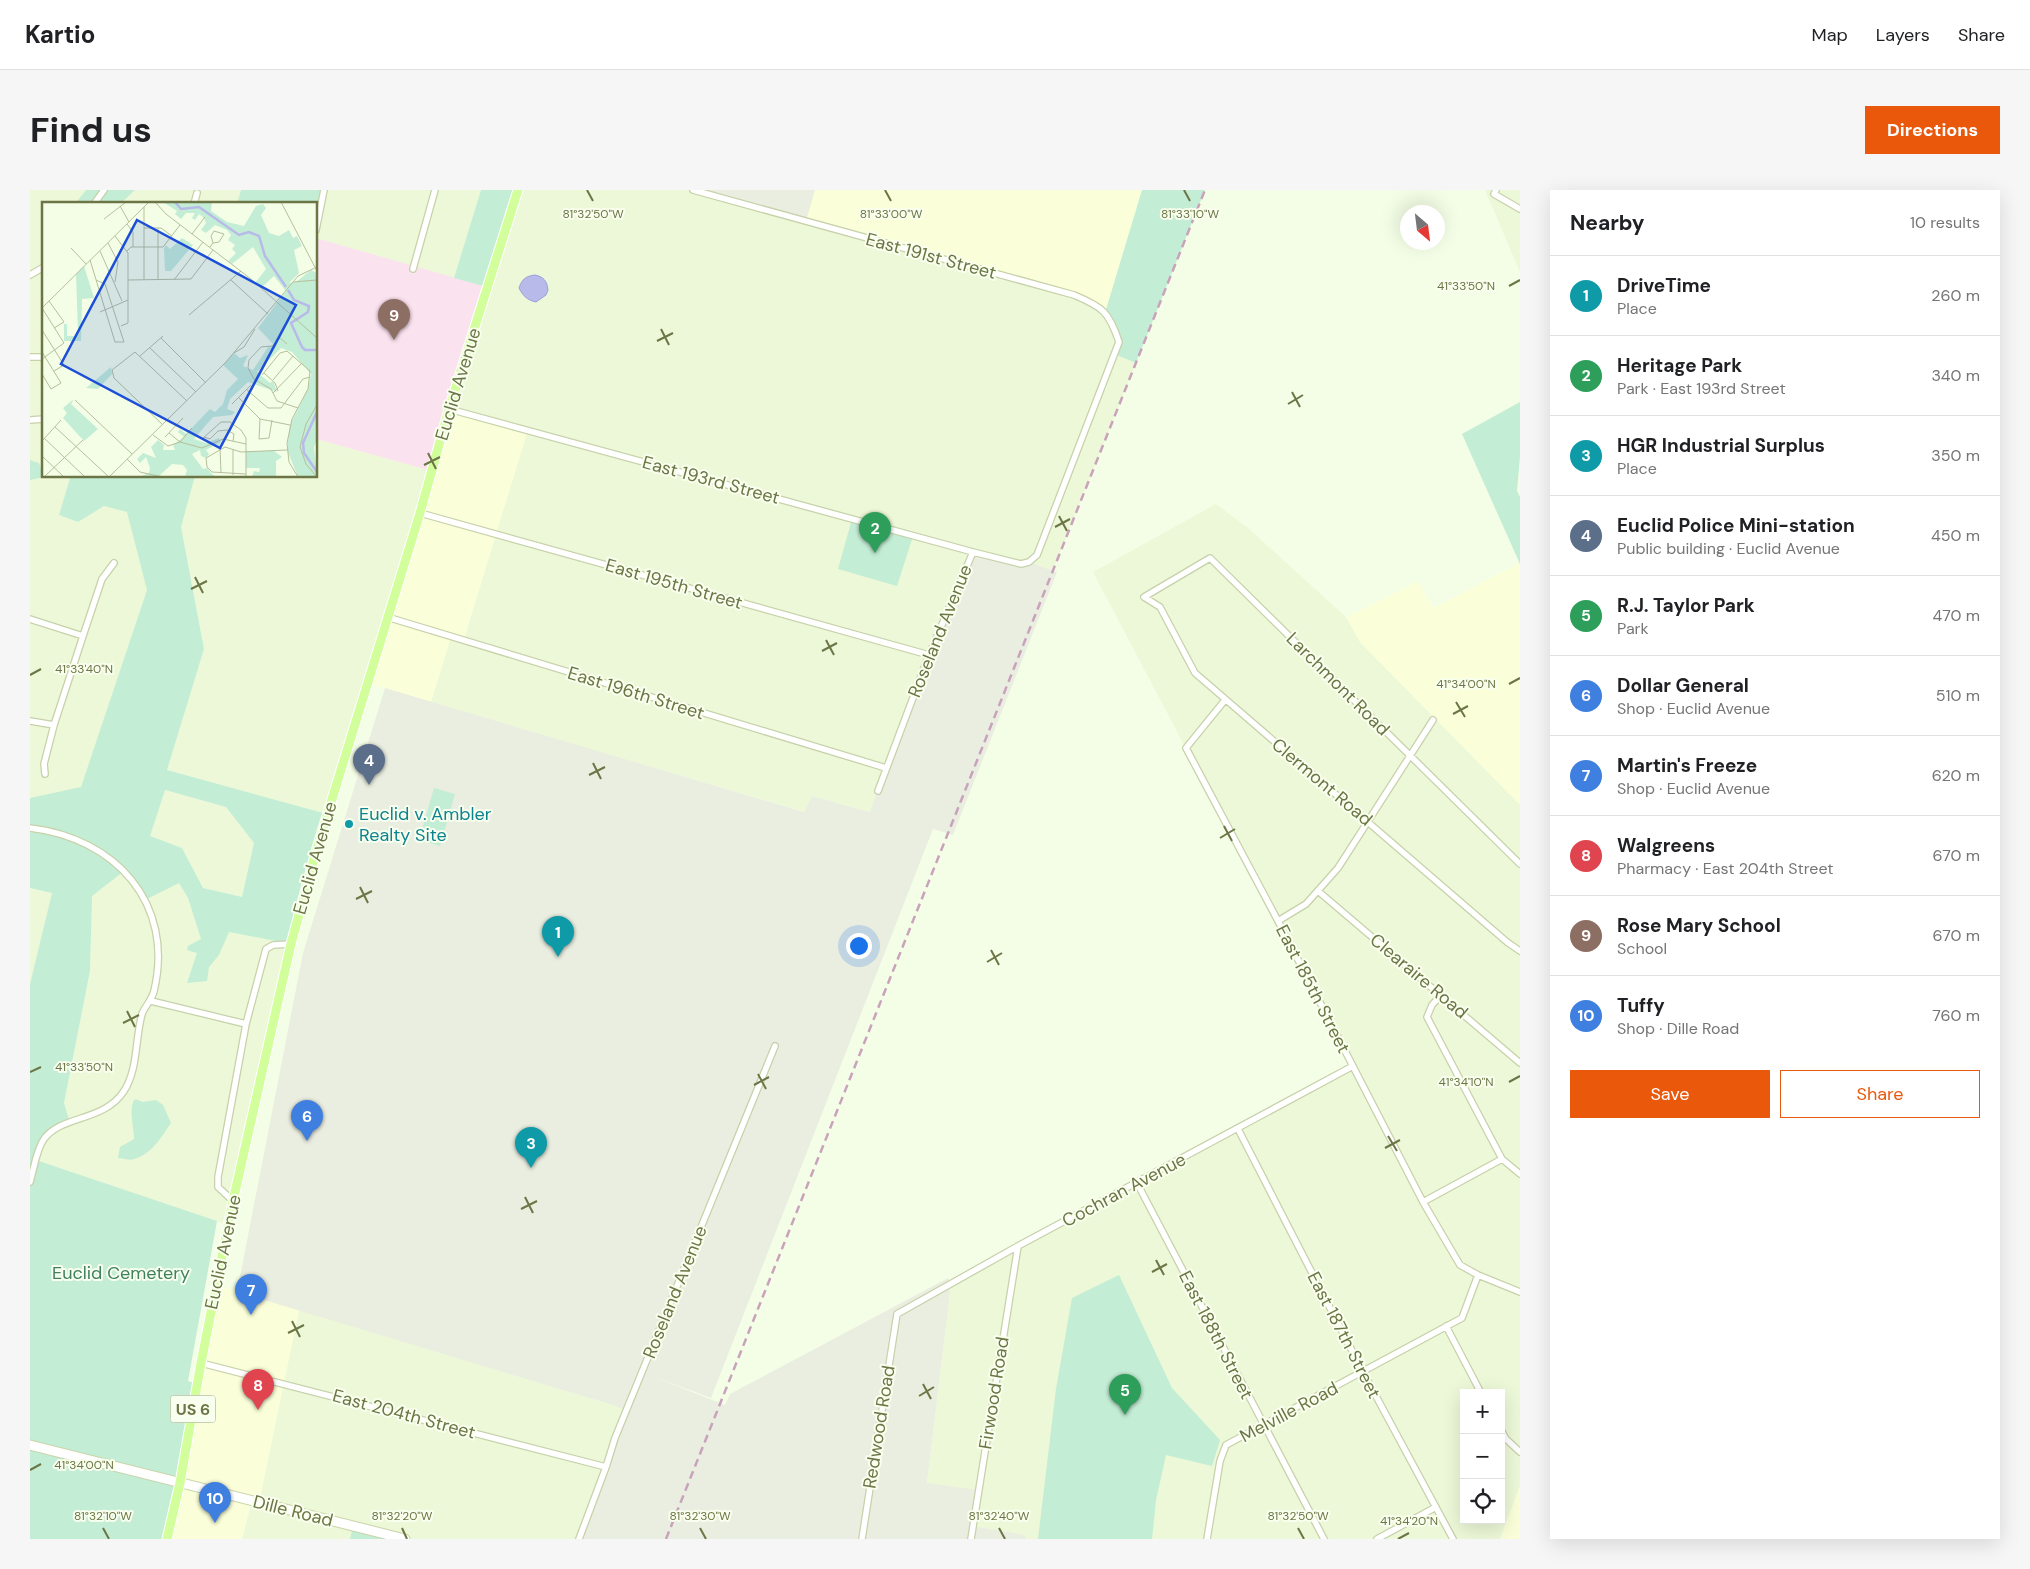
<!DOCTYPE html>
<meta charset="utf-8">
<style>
:root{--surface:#fff;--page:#f6f6f6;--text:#202124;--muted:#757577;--line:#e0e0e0;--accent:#ea580c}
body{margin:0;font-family:"DM Sans",sans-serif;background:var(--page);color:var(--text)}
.controls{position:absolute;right:15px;bottom:15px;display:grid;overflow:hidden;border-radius:0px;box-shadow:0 5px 20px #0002}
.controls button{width:45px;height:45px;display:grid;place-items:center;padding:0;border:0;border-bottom:1px solid var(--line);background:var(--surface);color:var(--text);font:25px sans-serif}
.compass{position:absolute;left:1370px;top:15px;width:45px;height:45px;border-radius:50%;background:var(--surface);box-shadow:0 5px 20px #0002;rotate:152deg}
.you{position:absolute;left:828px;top:755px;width:18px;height:18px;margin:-12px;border:4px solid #fff;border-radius:50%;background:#1a73e8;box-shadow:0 0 0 8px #1a73e833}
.badge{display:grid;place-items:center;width:32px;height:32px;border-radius:50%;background:var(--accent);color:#fff;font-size:16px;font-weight:700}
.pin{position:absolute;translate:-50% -41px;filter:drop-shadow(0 1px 2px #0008)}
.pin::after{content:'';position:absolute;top:26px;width:18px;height:15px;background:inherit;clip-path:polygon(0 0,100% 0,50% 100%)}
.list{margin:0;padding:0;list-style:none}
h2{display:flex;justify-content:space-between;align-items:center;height:65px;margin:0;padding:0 20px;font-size:21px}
h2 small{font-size:16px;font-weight:400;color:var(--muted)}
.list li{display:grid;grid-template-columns:32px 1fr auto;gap:15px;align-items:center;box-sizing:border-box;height:80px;padding:0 20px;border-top:1px solid var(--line)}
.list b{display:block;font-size:19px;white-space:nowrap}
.list p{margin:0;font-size:16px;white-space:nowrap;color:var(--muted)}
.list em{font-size:16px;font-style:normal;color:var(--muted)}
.actions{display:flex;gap:10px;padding:15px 20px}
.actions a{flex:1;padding:11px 0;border:1px solid var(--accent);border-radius:0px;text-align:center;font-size:18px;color:var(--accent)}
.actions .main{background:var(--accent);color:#fff}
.icon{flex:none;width:28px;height:28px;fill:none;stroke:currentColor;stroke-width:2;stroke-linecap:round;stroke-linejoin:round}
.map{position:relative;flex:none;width:1490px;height:1349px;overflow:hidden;border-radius:0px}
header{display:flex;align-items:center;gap:30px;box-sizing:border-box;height:70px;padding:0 25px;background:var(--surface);border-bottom:1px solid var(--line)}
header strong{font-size:24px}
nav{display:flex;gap:28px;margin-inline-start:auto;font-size:18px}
.intro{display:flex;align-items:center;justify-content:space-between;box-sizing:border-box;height:120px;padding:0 30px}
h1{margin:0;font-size:35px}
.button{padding:12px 22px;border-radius:0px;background:var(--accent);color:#fff;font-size:18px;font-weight:700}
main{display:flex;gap:30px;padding:0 30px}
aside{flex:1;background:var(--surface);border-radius:0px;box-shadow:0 5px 20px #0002}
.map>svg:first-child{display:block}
.residential{fill:#ecf8d7;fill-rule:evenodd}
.commercial{fill:#faffd9}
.industrial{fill:#eaeee0}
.education{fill:#fbe2ef}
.green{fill:#c3edd4;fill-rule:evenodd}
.water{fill:#b8baea;stroke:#9e9fdc}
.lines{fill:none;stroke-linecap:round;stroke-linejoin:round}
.street-casing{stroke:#c7d1aa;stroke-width:8}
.secondary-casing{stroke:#c9d4a8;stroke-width:11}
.primary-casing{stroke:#fff;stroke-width:11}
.street{stroke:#fff;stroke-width:5.5}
.secondary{stroke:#fff;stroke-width:9}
.primary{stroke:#d2ff9c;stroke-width:9}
.rail{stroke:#c9a2bb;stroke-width:2.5;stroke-dasharray:8 5;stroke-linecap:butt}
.ticks{fill:none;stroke:#6c7545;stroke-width:2}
.culture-dot{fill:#0f9aa8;stroke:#f8ffee;stroke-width:2}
.labels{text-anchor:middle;stroke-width:4;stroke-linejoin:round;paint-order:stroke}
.shield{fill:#f8ffee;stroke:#969e78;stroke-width:1}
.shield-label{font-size:16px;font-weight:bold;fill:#6c7545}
.street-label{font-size:18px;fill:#6c7545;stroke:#f8ffee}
.culture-label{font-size:18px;fill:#0d838f;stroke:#f8ffee;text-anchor:start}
.park-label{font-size:18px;fill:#3f8161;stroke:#f8ffee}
.inset-river{fill:none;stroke:#b8baea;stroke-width:2.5}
.inset-road{fill:none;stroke:#b6bf9c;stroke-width:1}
.view{fill:#1d4ed8;fill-opacity:0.15;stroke:#1d4ed8;stroke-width:2.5}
.inset-edge{fill:none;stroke:#6c7545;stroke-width:2.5}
.ticks-label{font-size:12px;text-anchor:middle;fill:#6c7545;stroke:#f8ffee;stroke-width:4;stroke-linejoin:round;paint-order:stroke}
</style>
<header>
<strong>Kartio</strong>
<nav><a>Map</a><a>Layers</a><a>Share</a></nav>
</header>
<div class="intro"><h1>Find us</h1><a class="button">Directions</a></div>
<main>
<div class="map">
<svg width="1490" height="1349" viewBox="0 0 1490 1349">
<rect width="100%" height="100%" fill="#f4fee6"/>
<!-- residential -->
<path class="residential" d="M0 0H56L45 14H14V286H47L40 288 29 325 48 332 74 316 98 322 117 400 51 598 0 608Z
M105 0H211L207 14H90Z
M294 0H451L424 88 286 48Z
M488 0H663L1044 105 1070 117 1089 152 1084 164 1106 173 1023 380 999 372 848 601 841 622 782 606 775 622 401 512 421 447 434 450 466 344 419 219Z
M1455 0H1490V82Z
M286 249 402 281 297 624 137 580 174 459 151 337 165 286H286Z
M1186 314 1218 338 1316 427 1330 452 1490 614V1296L1470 1349H995V1345L943 1336 897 1294 921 1094 1323 876 1063 382ZM1434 1203H1471V1330H1434Z
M134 600 196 617 224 653 212 707 173 698 152 658 120 646Z
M94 680 149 693 158 708 171 749 199 742 261 754 198 1035 3 969 14 949 40 933 34 913 60 781 62 706Z
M0 698 22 703 0 794Z
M269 1120 583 1215 597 1221 549 1349H375L323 1336 320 1349H212L222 1311 229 1312Z"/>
<!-- commercial -->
<path class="commercial" d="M785 0H1112L1075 123 1060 111 776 31Z
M419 219 498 240 433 451 421 447 401 512 337 493Z
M1490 373V614H1489L1330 452 1316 427 1388 391 1403 418Z
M186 1095 269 1120 229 1313 221 1311 212 1349H137Z
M1490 1296V1349H1470Z"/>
<!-- industrial -->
<path class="industrial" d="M663 0H785L776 31Z
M943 362 991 374 999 372 1027 382 923 645 903 639 681 1208 619 1185 695 1215 700 1204 918 1088 921 1094 897 1293 948 1300 943 1336 995 1345V1349H549L596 1221 583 1215 207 1102 273 763 355 498 774 622 782 606 840 622 856 578Z"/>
<!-- education -->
<path class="education" d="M286 48 457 97 402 281 286 249Z"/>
<!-- green -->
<path class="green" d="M56 0H105L90 14H45Z
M211 0H294L286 40V14H207Z
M451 0H488L457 97 424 88Z
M1112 0H1175L1106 173 1084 164 1089 152 1075 123Z
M1490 212V266L1487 301 1490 307V374L1432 244Z
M0 270 9 273 14 287 0 290Z
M47 286H165L151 337 174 459 137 580 297 624 261 754 199 742 189 765 179 777 177 791 157 793 167 763 157 760 158 756 171 749 158 708 149 693 115 710 94 681 62 706 60 781 34 913 40 933 19 943 6 970 187 1031 158 1191 167 1194 137 1349H0V794L22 703 0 698V608L51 597 117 400 97 322 74 316 48 332 29 325 40 288ZM135 600 196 617 224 653 212 707 173 698 152 658 120 646Z
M822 329 883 346 867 396 808 379Z
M404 598 425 604 410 656 389 650Z
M105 909 113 912 126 910 133 915 141 933C132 946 121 965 104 969 100 971 93 968 88 968L90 957 104 949C104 938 98 917 105 909Z
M1089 1085 1142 1198 1190 1250 1182 1276 1136 1265 1126 1310 1122 1349H1008L1026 1199 1042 1108Z
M323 1336 375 1349H320Z"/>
<!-- water -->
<path class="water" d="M505 85C514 87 517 91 518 100L516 105 506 112C497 110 493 106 489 98 492 89 496 86 505 85Z"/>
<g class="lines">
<!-- street casing -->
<g class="street-casing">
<path id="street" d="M1466 0 1464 4 1490 19
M64 14 74 0
M164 14 167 3
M286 40 294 0
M383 79 405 0
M0 85 14 77
M0 167H14
M419 219 943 362 991 374 999 372 1007 365 1089 152C1079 122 1073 117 1044 105L663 0
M0 230 14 229
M390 323 899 465
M357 427 856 578
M0 429 53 446
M1195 510 1156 558 1248 731 1393 1012 1430 1075 1448 1085 1490 1102
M0 531 24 535
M15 584 14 574 24 535 53 446 72 389 84 373
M848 601 899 465 943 362
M0 638C85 648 145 713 124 801 122 810 115 816 112 824 105 849 108 880 94 901 74 932 31 925 14 949 6 960 4 979 0 992
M1490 674 1180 368 1114 407 1130 417 1165 483 1477 752 1490 761
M1288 701 1490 873
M1248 731 1276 714 1308 678 1403 530
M1411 805 1402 815 1397 827 1472 969 1490 984
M121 811 216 834
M1208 939 1333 1182 1423 1349
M1107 993 1294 1349
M203 1011 188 997V987L216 834 236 759 243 755 261 754
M1393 1012 1472 969
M1416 1136 1451 1203
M171 1173 576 1277
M1471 1240 1476 1249 1490 1262
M549 1349 576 1277 585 1248 745 856
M832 1349 867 1124 988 1056 1323 876
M941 1349 988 1056
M1177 1349 1190 1271 1196 1255 1432 1128 1448 1085
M1347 1349 1406 1317"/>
</g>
<!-- secondary casing -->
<g class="secondary-casing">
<path id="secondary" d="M0 1255 375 1349"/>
</g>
<!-- primary casing -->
<g class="primary-casing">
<path id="primary" d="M137 1349 150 1293 171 1173 203 1011 261 754 287 658 390 323 419 219 488 0"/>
</g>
<!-- street -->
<use href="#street" class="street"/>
<!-- secondary -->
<use href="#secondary" class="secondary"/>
<!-- primary -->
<use href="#primary" class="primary"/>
<!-- rail -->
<path class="rail" d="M636 1349 1175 0"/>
</g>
<!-- ticks -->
<path class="ticks" d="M557 0 563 11M855 0 861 11M1154 0 1160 11M1479 96 1490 90M631 139 639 155M627 151 643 143M1262 202 1270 217M1258 214 1273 205M398 263 406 279M394 275 410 267M1029 326 1037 341M1025 337 1040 329M165 387 173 403M161 399 177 391M796 450 804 465M792 461 807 453M0 485 11 479M1479 494 1490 488M1426 512 1435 527M1423 524 1438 516M563 573 571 589M559 585 575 577M1194 636 1202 651M1190 648 1205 639M330 697 338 713M326 709 342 701M961 760 969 775M957 772 972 763M97 821 105 837M93 833 109 825M0 882 11 877M728 884 736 899M1479 892 1490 886M724 895 739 887M1358 946 1367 961M1355 958 1370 950M495 1007 503 1023M491 1019 507 1011M1126 1070 1134 1085M1122 1082 1137 1074M262 1131 270 1147M258 1143 274 1135M893 1194 901 1209M889 1206 904 1197M0 1280 11 1274M73 1338 79 1349M372 1338 377 1349M670 1338 676 1349M969 1338 975 1349M1268 1338 1274 1349M1368 1349 1379 1343"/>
<!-- markers -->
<circle class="culture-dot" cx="319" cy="634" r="5"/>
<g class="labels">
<!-- shield labels -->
<rect class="shield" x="140.5" y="1205.5" width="45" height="27" rx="4"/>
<g class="shield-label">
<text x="163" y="1225">US 6</text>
</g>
<!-- street labels -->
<g class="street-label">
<text transform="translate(901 66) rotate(15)" y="6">East 191st Street</text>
<text transform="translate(428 194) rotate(-73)" y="6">Euclid Avenue</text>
<text transform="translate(681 290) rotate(15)" y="6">East 193rd Street</text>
<text transform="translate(644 394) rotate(16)" y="6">East 195th Street</text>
<text transform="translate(910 441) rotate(-68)" y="6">Roseland Avenue</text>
<text transform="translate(1308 494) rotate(45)" y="6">Larchmont Road</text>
<text transform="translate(606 503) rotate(17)" y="6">East 196th Street</text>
<text transform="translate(1292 592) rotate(40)" y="6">Clermont Road</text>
<text transform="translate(285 668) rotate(-74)" y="6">Euclid Avenue</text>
<text transform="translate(1389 786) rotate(40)" y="6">Clearaire Road</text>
<text transform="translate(1283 799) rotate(63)" y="6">East 185th Street</text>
<text transform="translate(1094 1000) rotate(-28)" y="6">Cochran Avenue</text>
<text transform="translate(193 1062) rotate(-78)" y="6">Euclid Avenue</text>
<text transform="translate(645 1102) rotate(-68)" y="6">Roseland Avenue</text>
<text transform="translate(1186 1145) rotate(63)" y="6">East 188th Street</text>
<text transform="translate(1314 1145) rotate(63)" y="6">East 187th Street</text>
<text transform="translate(964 1203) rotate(-81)" y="6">Firwood Road</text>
<text transform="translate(1259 1222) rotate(-28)" y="6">Melville Road</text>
<text transform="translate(374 1224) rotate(15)" y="6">East 204th Street</text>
<text transform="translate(849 1237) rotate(-81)" y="6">Redwood Road</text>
<text transform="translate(263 1321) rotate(14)" y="6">Dille Road</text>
</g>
<!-- culture labels -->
<g class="culture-label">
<text x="329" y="630">Euclid v. Ambler<tspan x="329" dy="21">Realty Site</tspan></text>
</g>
<!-- park labels -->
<g class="park-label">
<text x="91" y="1089">Euclid Cemetery</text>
</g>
</g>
<!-- overview -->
<g transform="translate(12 12)">
<rect width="275" height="275" fill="#f4fee6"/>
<path d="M121 0H170L169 9 185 20 202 24 214 4 221 2 224 6 219 13 227 31 237 34 247 28 251 36 255 34 260 44 252 48 257 71 247 81 254 80 269 68 275 71V237L272 245 275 275H256L245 248 248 223 266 187 269 172 250 150 239 146 215 170 228 181 231 179 235 190 206 180 188 197 185 207 193 210 190 213 171 215 152 237 164 241 177 236 179 240 164 248 167 252 164 256 159 254 158 248 150 252 161 267 165 266 173 275H143L145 268 141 263 130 262 118 273 120 275H97L107 271 108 266 104 255 98 261 95 257 101 251 114 256 109 245 116 238 122 243 121 248H133L131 243 142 235 136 230 138 227 144 232 168 207 173 210 181 202 185 188 196 177 181 163 192 151 198 156 206 153 201 164 211 168 226 145 232 143 216 126 244 89 232 74 219 86 213 81 224 67 211 45 190 62 186 59 194 51 190 47 193 43 186 38 189 33 185 28 173 23 164 31 159 28 164 21 162 16 157 12 153 18 150 16 153 11H144L139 17 133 12 135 9ZM140 36 151 43 129 69H123L122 46 124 43 128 47ZM42 64 52 96 40 97 39 139H22V122H25V134H33L36 130 34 72ZM69 165 70 172 56 187 44 186ZM32 197 29 202 56 227 42 239 21 216 25 211 21 206ZM204 249H232L240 255 234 259V274L210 275 212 269 217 270 218 266H204Z" fill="#c3edd4"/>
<path class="inset-river" d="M133 0 139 7 157 5 197 33 207 30 217 34 223 54 244 85M246 88 252 98 267 104 266 110 249 121 260 145 263 148H275M275 210 261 241 262 251 275 270"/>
<path class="inset-road" d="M113 0 124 12 209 77 275 136M239 0 275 69M78 4 87 20M62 17 84 0M85 22 91 30V45M102 26H119L130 34M150 32 163 15M73 34 86 51V121L79 124M66 41 76 60 73 80M168 45 171 41 177 40 182 32 172 29 169 34 171 41M29 46 44 62M58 49 80 99M85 49 89 45H121L138 23M48 58 73 140H82L63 82 54 78M116 77V26M86 78 149 77 171 48M102 78V5M132 78 161 40M189 78 226 112M251 80 275 78M7 99 22 120 12 126M0 106 107 0M58 110 86 98M147 113 199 69M0 128 22 163 12 169M119 136 164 181M245 142 238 136 230 144 219 145 207 158 206 166 212 177 229 187 235 199 256 206M108 146 154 190M0 150 19 181 9 187 0 172M192 151 202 145 213 127M98 154 121 134M0 157 22 141 0 106M222 171 233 181 236 189M220 173 238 151 245 149 268 169 266 187 250 217 245 241 247 260 256 275M231 178 251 154M205 188 226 206H239L261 177 268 175M231 191 260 161M197 196 218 217 248 223M33 198 90 252M190 202 209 183M275 203 264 222 258 245 264 262 275 275M218 217 217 237 227 236 230 218M121 223 72 176 70 168 93 150 145 199M13 225 67 275M127 231 138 240 150 226M111 233 126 244 138 240 160 246 181 237 204 242M123 235 141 216M162 235 168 237 176 229 185 228 192 232 191 239M2 236 43 275M160 237 179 220H188L199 228 204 236V275M0 239 19 218M178 246 179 271M0 254 22 275M164 256 183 245 199 250 245 248M164 256 165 265 170 270 204 272M85 257 98 270 120 275M191 273V247M2 275 41 238M67 275 184 160 256 74 275 65"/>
<path class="view" d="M95 18 254 103 178 246 19 162Z"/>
<rect width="275" height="275" class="inset-edge"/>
</g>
<g class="ticks-label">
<text x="563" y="28">81°32'50"W</text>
<text x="861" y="28">81°33'00"W</text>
<text x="1160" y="28">81°33'10"W</text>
<text x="1436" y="100">41°33'50"N</text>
<text x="54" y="483">41°33'40"N</text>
<text x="1436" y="498">41°34'00"N</text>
<text x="54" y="881">41°33'50"N</text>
<text x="1436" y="896">41°34'10"N</text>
<text x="54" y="1279">41°34'00"N</text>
<text x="73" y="1330">81°32'10"W</text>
<text x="372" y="1330">81°32'20"W</text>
<text x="670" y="1330">81°32'30"W</text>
<text x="969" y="1330">81°32'40"W</text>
<text x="1268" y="1330">81°32'50"W</text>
<text x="1379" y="1335">41°34'20"N</text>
</g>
</svg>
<div class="controls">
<button>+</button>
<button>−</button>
<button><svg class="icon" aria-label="locate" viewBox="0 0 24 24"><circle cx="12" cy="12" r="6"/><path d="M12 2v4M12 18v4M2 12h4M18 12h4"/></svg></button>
</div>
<svg class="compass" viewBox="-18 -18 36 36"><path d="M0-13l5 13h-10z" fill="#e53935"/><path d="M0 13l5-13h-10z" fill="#757577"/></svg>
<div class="you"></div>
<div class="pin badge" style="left:528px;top:767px;background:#0f9aa8">1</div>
<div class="pin badge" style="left:845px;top:363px;background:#2e9e5b">2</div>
<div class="pin badge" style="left:501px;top:978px;background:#0f9aa8">3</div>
<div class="pin badge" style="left:339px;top:595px;background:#5c6f8a">4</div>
<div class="pin badge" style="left:1095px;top:1225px;background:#2e9e5b">5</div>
<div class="pin badge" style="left:277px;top:951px;background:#3f7fe0">6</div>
<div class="pin badge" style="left:221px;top:1125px;background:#3f7fe0">7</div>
<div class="pin badge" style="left:228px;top:1220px;background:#e0444e">8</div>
<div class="pin badge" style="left:364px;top:150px;background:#8d6e63">9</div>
<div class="pin badge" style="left:185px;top:1333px;background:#3f7fe0">10</div>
</div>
<aside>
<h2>Nearby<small>10 results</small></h2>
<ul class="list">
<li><span class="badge" style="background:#0f9aa8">1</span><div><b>DriveTime</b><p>Place</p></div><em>260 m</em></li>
<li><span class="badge" style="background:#2e9e5b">2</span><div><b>Heritage Park</b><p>Park · East 193rd Street</p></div><em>340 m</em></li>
<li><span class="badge" style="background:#0f9aa8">3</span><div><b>HGR Industrial Surplus</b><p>Place</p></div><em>350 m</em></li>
<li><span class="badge" style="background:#5c6f8a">4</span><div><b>Euclid Police Mini-station</b><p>Public building · Euclid Avenue</p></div><em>450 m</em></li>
<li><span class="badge" style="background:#2e9e5b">5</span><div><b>R.J. Taylor Park</b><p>Park</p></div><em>470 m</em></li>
<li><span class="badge" style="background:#3f7fe0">6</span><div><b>Dollar General</b><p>Shop · Euclid Avenue</p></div><em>510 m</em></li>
<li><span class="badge" style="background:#3f7fe0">7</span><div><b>Martin's Freeze</b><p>Shop · Euclid Avenue</p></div><em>620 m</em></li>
<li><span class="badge" style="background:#e0444e">8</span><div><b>Walgreens</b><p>Pharmacy · East 204th Street</p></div><em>670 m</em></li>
<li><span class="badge" style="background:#8d6e63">9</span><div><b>Rose Mary School</b><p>School</p></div><em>670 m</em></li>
<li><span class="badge" style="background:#3f7fe0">10</span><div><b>Tuffy</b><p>Shop · Dille Road</p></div><em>760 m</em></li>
</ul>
<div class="actions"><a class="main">Save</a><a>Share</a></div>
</aside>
</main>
